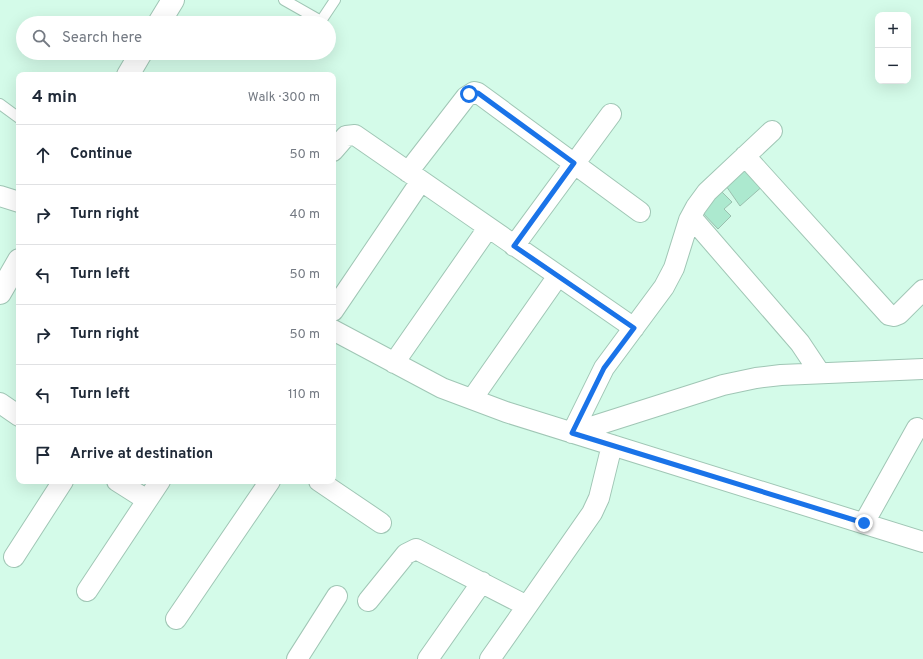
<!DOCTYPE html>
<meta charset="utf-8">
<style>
:root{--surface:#fff;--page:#f6f6f7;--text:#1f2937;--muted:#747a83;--line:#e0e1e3}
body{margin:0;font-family:Overpass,sans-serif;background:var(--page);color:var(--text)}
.controls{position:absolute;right:12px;top:12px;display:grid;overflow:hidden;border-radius:8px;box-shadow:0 4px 16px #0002}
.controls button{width:36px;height:36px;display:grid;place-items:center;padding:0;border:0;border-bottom:1px solid var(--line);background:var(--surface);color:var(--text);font:20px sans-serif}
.stop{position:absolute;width:12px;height:12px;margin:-9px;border:3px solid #1a73e8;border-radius:50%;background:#fff}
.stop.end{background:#1a73e8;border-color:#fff;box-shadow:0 1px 4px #0008}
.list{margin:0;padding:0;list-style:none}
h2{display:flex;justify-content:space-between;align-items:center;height:52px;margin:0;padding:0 16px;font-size:17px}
h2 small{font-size:13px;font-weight:400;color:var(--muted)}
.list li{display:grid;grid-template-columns:26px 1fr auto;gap:12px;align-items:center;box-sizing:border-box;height:60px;padding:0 16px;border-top:1px solid var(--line)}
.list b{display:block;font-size:15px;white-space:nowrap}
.list em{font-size:13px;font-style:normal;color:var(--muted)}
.icon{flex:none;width:22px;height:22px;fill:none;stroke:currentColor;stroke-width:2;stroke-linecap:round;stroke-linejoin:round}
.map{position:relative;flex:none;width:923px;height:659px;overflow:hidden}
.search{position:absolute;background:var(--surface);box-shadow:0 4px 16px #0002;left:16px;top:16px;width:320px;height:44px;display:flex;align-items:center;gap:10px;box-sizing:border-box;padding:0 14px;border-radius:22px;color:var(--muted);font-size:15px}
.panel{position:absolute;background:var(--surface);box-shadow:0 4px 16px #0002;left:16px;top:72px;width:320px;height:412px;border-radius:8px}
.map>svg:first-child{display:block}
.building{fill:#ace9cf;stroke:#9abfae}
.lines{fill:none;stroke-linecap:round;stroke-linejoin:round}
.lane-casing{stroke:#a0c6b5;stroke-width:12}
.street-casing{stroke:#a0c6b5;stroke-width:22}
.primary-casing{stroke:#a0c6b5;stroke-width:24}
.lane{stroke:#fff;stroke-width:10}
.street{stroke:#fff;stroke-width:20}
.primary{stroke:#fff;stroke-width:22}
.route{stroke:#1a73e8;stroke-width:5}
</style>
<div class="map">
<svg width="923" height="659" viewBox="0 0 923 659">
<rect width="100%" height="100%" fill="#d4fbe9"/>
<!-- building -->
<path class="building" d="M746 162 765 184 740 206 724 183Z
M720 190 732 202 724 209 731 216 718 229 700 210Z"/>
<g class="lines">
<!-- lane casing -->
<g class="lane-casing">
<path id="lane" d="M284 0 321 21 335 0
M0 104 19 118"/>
</g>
<!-- street casing -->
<g class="street-casing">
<path id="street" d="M333 151 346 136 355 135 634 328
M745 156 889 315 894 316 899 314 923 290
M408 172 466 97 474 92 478 93 640 212
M0 196 19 202
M691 217 800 343 820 373
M514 246 611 114
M333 311 421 181
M333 330 442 388 506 412 923 542
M394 363 488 228
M472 399 558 276
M0 403 19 416
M572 433 604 368 664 287 674 268 689 220 696 207 707 192 772 131
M572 433 723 385 756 378 781 375 923 369
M117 481 147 500
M319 481 381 523
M864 523 917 428
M14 557 63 481
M87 591 160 481
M368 601 406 554 416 549 527 606
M176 619 270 481
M297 659 337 596
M428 659 482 582
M490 659 592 513 599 498 612 445"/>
</g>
<!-- primary casing -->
<g class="primary-casing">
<path id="primary" d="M159 23 173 0
M128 75 141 53
M0 293 19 260"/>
</g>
<!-- lane -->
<use href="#lane" class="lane"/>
<!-- street -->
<use href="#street" class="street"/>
<!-- primary -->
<use href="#primary" class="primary"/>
</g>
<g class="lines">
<!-- route -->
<path class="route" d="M469 94 478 93 574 163 514 246 634 328 604 368 572 433 864 523"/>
</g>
</svg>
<div class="controls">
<button>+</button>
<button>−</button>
</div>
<div class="stop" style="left:469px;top:94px"></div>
<div class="stop end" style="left:864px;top:523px"></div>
<div class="search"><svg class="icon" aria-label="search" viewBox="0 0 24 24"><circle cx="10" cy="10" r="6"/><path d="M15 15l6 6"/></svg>Search here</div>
<section class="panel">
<h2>4 min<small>Walk · 300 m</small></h2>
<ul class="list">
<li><svg class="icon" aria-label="ahead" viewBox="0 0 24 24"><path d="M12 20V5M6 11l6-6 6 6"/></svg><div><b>Continue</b></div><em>50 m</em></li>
<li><svg class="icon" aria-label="right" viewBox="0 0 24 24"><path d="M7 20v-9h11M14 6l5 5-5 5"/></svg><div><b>Turn right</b></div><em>40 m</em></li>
<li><svg class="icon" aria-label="left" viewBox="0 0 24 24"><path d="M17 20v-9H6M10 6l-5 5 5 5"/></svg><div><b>Turn left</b></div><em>50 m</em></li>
<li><svg class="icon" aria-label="right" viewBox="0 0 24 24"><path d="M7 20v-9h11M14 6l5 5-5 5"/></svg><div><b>Turn right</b></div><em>50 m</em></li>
<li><svg class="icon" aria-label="left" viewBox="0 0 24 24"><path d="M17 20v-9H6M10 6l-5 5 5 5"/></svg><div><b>Turn left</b></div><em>110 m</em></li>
<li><svg class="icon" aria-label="arrive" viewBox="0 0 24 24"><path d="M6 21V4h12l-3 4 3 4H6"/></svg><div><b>Arrive at destination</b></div></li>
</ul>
</section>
</div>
